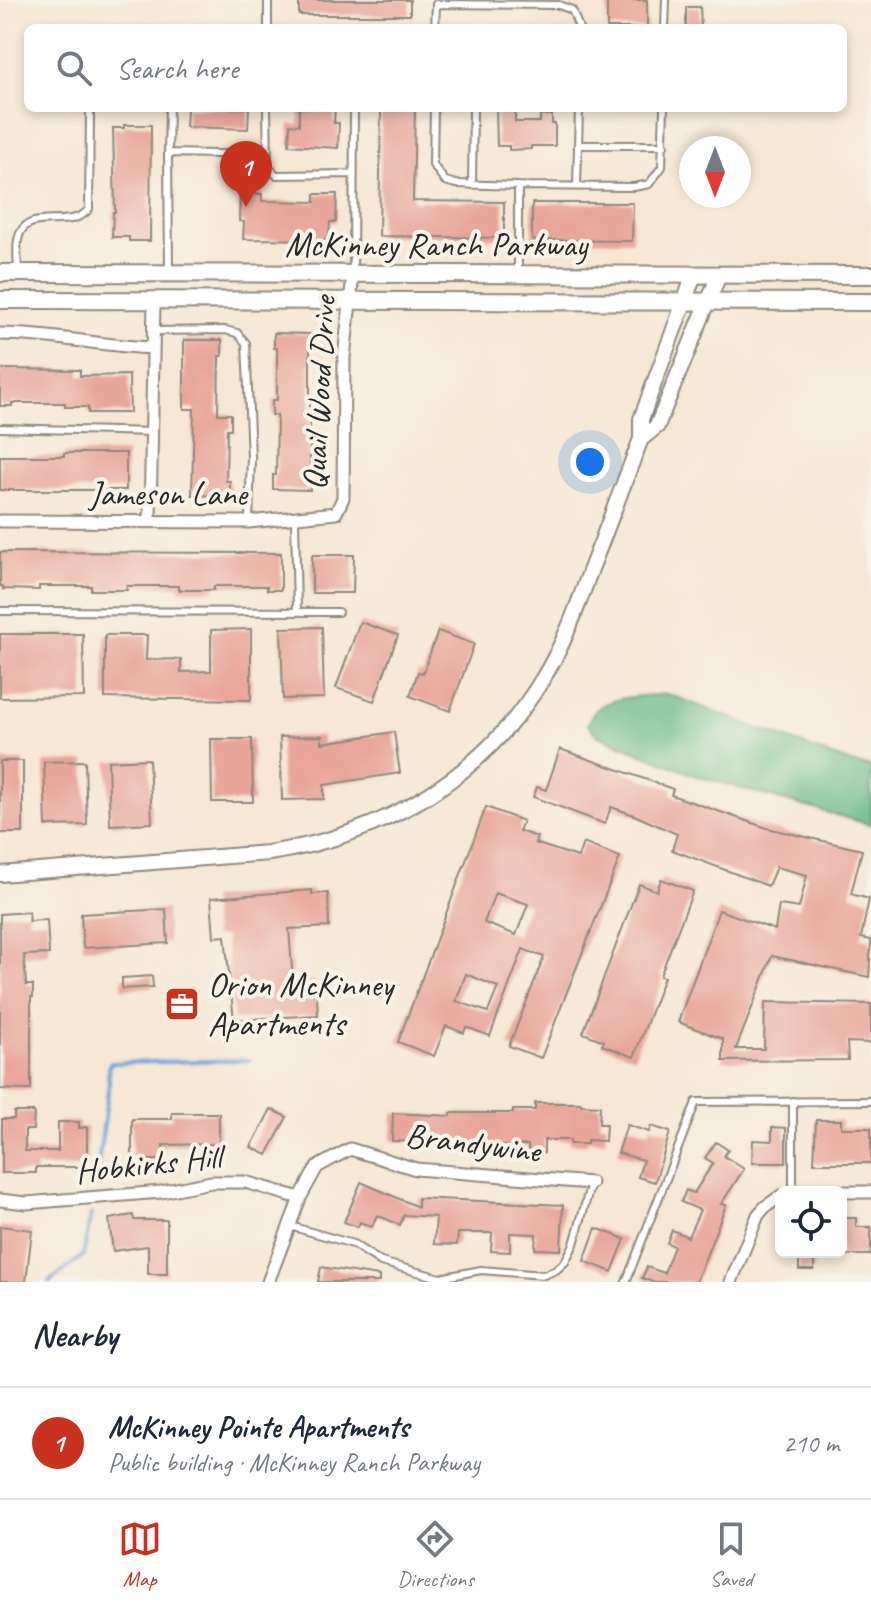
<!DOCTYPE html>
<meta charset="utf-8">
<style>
:root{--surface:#fff;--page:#f2f2f3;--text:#1f2937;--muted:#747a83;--line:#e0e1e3;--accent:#c8321e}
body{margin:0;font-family:Caveat,sans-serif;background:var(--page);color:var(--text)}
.controls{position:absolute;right:24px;bottom:24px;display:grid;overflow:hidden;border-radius:12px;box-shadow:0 4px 12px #0003}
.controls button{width:72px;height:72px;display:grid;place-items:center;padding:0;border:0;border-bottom:2px solid var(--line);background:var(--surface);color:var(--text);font:40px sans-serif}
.compass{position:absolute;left:679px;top:136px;width:72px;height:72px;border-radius:50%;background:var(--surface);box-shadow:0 4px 12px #0003;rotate:180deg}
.you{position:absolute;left:590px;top:462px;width:28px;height:28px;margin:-20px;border:6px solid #fff;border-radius:50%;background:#1a73e8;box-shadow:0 0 0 12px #1a73e833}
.badge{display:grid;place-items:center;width:52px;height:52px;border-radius:50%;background:var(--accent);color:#fff;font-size:26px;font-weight:700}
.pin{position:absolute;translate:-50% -66px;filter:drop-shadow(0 2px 4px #0008)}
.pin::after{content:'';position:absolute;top:42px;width:28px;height:24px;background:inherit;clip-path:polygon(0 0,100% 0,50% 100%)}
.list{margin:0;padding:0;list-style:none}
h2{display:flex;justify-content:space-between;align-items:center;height:104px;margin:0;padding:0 32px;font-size:34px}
h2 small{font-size:26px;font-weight:400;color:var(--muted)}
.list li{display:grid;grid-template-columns:52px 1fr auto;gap:24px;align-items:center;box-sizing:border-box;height:112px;padding:0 32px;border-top:2px solid var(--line)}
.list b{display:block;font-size:30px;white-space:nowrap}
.list p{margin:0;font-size:26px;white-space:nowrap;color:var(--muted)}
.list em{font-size:26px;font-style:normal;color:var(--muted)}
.icon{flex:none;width:44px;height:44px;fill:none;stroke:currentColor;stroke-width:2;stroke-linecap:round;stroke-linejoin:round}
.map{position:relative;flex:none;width:871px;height:1282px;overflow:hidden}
.search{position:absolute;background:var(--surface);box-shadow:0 4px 12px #0003;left:24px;right:24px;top:24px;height:88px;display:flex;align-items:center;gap:20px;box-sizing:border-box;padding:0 28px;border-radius:12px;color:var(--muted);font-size:30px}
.sheet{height:216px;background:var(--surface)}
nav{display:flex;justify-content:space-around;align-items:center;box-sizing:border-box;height:112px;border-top:2px solid var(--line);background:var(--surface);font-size:22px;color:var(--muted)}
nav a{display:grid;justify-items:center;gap:4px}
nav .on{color:var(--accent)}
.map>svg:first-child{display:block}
.forest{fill:#69ba86;stroke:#4a7258;stroke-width:2}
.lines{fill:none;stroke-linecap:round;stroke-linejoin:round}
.stream{stroke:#6fa5dd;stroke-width:4}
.building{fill:#e8a699;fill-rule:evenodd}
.service-casing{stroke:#90897f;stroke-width:10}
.minor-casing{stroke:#90897f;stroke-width:15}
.tertiary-casing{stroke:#90897f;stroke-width:18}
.secondary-casing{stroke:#90897f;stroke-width:20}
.service{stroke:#fff;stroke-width:6}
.minor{stroke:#fff;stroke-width:11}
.tertiary{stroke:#fff;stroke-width:14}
.secondary{stroke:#fff;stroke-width:16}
.labels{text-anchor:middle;stroke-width:8;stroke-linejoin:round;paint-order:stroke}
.street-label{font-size:34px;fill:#2b2b2b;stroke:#f7f3e8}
.poi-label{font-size:34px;fill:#2b2b2b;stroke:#f7f3e8;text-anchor:start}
</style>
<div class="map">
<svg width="871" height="1282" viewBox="0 0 871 1282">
<rect width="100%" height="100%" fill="#f7f3e8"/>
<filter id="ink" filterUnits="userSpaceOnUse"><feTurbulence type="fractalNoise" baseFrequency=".0125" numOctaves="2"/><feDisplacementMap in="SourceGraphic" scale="16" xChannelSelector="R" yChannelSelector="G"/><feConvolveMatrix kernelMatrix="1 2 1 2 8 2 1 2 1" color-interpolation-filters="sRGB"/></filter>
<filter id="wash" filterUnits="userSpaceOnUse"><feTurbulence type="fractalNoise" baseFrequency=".006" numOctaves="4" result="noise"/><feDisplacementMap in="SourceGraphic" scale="32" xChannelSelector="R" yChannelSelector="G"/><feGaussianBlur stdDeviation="1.8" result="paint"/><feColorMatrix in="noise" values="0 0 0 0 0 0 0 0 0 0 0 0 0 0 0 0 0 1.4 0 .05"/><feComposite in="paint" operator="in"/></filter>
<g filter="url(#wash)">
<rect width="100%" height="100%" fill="#f5e7d3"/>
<!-- forest -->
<path class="forest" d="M668 694 851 763 871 767V825L697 776 598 736 588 725C595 693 642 697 668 694Z"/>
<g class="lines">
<!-- stream -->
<path class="stream" d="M97 1173 109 1084 108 1067 111 1063 249 1060
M49 1282 83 1256 91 1214"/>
</g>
<g id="blocks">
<!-- building -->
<path class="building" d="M299 0H410V15H299Z
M607 0H647V28H607Z
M686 7H700L701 28H686Z
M187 108H249L248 129 186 127Z
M299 108H335L334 123H339L338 148 289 145 290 124 299 125Z
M381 108H415L413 201 504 202V238L379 236Z
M496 108H515V122H540V115H552V124H555V146H531V149L509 150V146H497Z
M124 125H151L150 241H129V237H112L113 212H115L113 128H124Z
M240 193 262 194V201L315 202V194H337L336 222H330L329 240 243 239 244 222 239 221Z
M532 203H633L632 241 532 240Z
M274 333 310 334V490L273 489V475H276L277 415H272V400H277V348H274Z
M184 340H222V356H219L218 414H231V429H227L226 481H230V496L192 495 194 409H184Z
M0 369 80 370V376L129 375 130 413H88V407H65V403H12V406H0Z
M64 453H126V490H0V456H64Z
M0 552 281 553V590H267V586H214V590H179V586H127V590H91V586H39V590L3 589V586H0Z
M312 555H354L353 593H312Z
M360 622 398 635 374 701 336 688Z
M322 627 324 698 283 699 281 628Z
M251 629V700L105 698V635H147L146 660 181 659V672L211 671V630Z
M438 631 474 644 450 711 410 696 418 672 423 673Z
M0 634H83L84 697 0 698Z
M394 732 400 773 324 785V799L282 800 280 737 322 736V743Z
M211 739H252L253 802H212Z
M560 749 673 789 671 795 767 828 862 850 851 894 869 899 861 938 871 940 869 977 772 956 736 1049H764L765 1002 871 1004V1043L847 1042 848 1060 723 1061V1039L678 1022 719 910 775 930 779 905 799 908 807 875 776 867 768 886 672 850 677 834 634 815 611 807 605 824 533 797 537 787 546 790Z
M149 759 152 823 110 825 108 761Z
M0 761H23V833H0Z
M85 761 87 825 46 826 44 762Z
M486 807 523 821 519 831 537 837 535 843 578 857 583 843 620 857 541 1058 509 1046 544 957 523 949 490 1036 466 1027 464 1033 446 1026 434 1056 398 1042ZM495 893 528 904 516 935 484 923ZM466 974 498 987 488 1012 456 1001Z
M661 879 693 891 660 976 664 977 634 1057 602 1045 604 1041 583 1033 639 884 657 891Z
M312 890V894L328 893 329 927 289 929 293 982 316 981 318 1015 234 1020 225 936 214 937 211 898Z
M166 909 168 943 83 948 81 914Z
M29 912V921L47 920 49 954 24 955 26 985H33V997H31V1090L0 1089V914Z
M152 976 153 987 122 989V978Z
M535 1103H581V1105L600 1106 599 1124H606L605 1141 587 1140V1144H570V1140H544V1153H528V1145L451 1148V1143L392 1141 393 1113 451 1116V1113H513V1110H535Z
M271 1109 287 1117 267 1155 251 1147Z
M14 1112H34L33 1130H25V1151H58V1122H79V1128L87 1127V1167H36V1173H2V1119H14Z
M172 1113H219V1144L163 1145 164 1160H132V1119H172Z
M816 1120H841V1128H871V1163H814Z
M627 1125 649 1132 651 1126 670 1132 655 1182 638 1177 643 1160 618 1153Z
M772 1127 786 1128V1163H752L753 1140 772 1141Z
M716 1142 728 1150 724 1156 744 1169 721 1204 726 1205 696 1282H653L642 1278 647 1267 664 1273 674 1246 667 1243 672 1230 688 1237 700 1210 681 1202 686 1190 694 1193 713 1163 705 1158Z
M361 1182 418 1207V1198L563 1205 561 1250 535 1249 536 1234 510 1233V1252L491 1251 492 1233H458L457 1245 434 1244 436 1217 404 1215 400 1225 377 1215 372 1227 360 1222 358 1227 344 1222Z
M133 1215 134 1220H167V1274H148V1246L113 1251 109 1219Z
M841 1218H856V1227H871V1255H841Z
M0 1226 32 1230 26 1282H0Z
M596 1228 625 1239 612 1272 584 1261Z
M799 1252H814V1270H799Z
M321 1267 379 1276V1282H318Z"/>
</g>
</g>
<g filter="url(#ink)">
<use href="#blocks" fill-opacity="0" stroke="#90897f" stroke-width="2"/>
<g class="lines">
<!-- service casing -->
<g class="service-casing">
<path id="service" d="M268 28V0
M435 28 436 4 559 5 572 10 579 28
M665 28 666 0
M267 108 268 166 276 175 353 174
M434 108 433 165 445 181 456 184 518 186
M578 145H664
M168 153 169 108
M472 185 473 108
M577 186 579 108
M169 271 168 153 267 155
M518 271V186L634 187 649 184 662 167 664 108
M353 272 354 108
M18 273C18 262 16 250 18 240 24 205 70 233 89 209L90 108
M153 331 225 330 237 333 246 343 251 457 249 521
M0 428 153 432
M295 519 297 612
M0 611 338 612
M793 1101V1192
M290 1226 353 1244 381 1262 440 1278 481 1270 544 1275 556 1270 565 1262 574 1244 591 1183
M626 1282 696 1102 871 1101"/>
</g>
<!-- minor casing -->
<g class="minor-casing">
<path id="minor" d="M0 334C52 334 101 346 153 348
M0 521 249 522 336 513 343 498 344 358 353 275
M150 521 154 300
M798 1192H871
M0 1200 26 1203 161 1192 211 1182H245L300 1198
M268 1282 300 1198 317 1167 350 1149 416 1169 591 1183
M731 1282 758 1215 765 1207 781 1196"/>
</g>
<!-- tertiary casing -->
<g class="tertiary-casing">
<path id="tertiary" d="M641 439 657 426 719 275
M0 874 269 853C384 835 485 777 545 675 565 642 578 605 591 569 608 526 624 482 641 439V419L694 275"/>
</g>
<!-- secondary casing -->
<g class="secondary-casing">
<path id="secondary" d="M0 273 871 275
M0 300 871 302"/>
</g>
<!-- service -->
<use href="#service" class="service"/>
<!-- minor -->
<use href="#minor" class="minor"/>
<!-- tertiary -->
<use href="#tertiary" class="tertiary"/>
<!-- secondary -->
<use href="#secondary" class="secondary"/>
</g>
</g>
<!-- icons -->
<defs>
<g id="office-square" transform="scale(1.8)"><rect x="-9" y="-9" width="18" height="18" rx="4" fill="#c8321e" stroke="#f7f3e8"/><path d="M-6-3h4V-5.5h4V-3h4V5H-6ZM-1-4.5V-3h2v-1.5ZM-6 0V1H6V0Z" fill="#fff"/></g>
</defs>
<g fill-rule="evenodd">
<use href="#office-square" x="182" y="1004"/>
</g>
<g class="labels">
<!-- street labels -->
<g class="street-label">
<text x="436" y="256">McKinney Ranch Parkway</text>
<text transform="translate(318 393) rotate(-87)" y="12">Quail Wood Drive</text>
<text x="168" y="505">Jameson Lane</text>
<text transform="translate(473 1142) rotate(7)" y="12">Brandywine</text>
<text transform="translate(148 1163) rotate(-6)" y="12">Hobkirks Hill</text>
</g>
<!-- poi labels -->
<g class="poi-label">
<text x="208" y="996">Orion McKinney<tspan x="208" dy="39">Apartments</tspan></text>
</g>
</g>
</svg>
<div class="controls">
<button><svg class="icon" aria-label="locate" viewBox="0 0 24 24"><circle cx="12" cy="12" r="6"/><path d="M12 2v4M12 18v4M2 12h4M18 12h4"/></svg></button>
</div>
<svg class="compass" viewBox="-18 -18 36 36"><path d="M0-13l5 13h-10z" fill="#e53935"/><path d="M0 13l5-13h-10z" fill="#747a83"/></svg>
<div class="you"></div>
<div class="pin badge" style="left:246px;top:207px">1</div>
<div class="search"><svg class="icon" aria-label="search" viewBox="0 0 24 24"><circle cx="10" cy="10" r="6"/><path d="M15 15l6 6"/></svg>Search here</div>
</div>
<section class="sheet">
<h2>Nearby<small></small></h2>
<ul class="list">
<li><span class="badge">1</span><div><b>McKinney Pointe Apartments</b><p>Public building · McKinney Ranch Parkway</p></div><em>210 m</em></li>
</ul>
</section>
<nav>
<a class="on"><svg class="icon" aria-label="map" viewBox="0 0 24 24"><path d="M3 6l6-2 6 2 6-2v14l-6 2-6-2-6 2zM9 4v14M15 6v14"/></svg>Map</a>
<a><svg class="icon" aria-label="directions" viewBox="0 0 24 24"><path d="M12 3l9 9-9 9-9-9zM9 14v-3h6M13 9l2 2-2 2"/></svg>Directions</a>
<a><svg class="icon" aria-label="saved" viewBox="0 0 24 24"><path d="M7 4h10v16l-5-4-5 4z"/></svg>Saved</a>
</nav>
